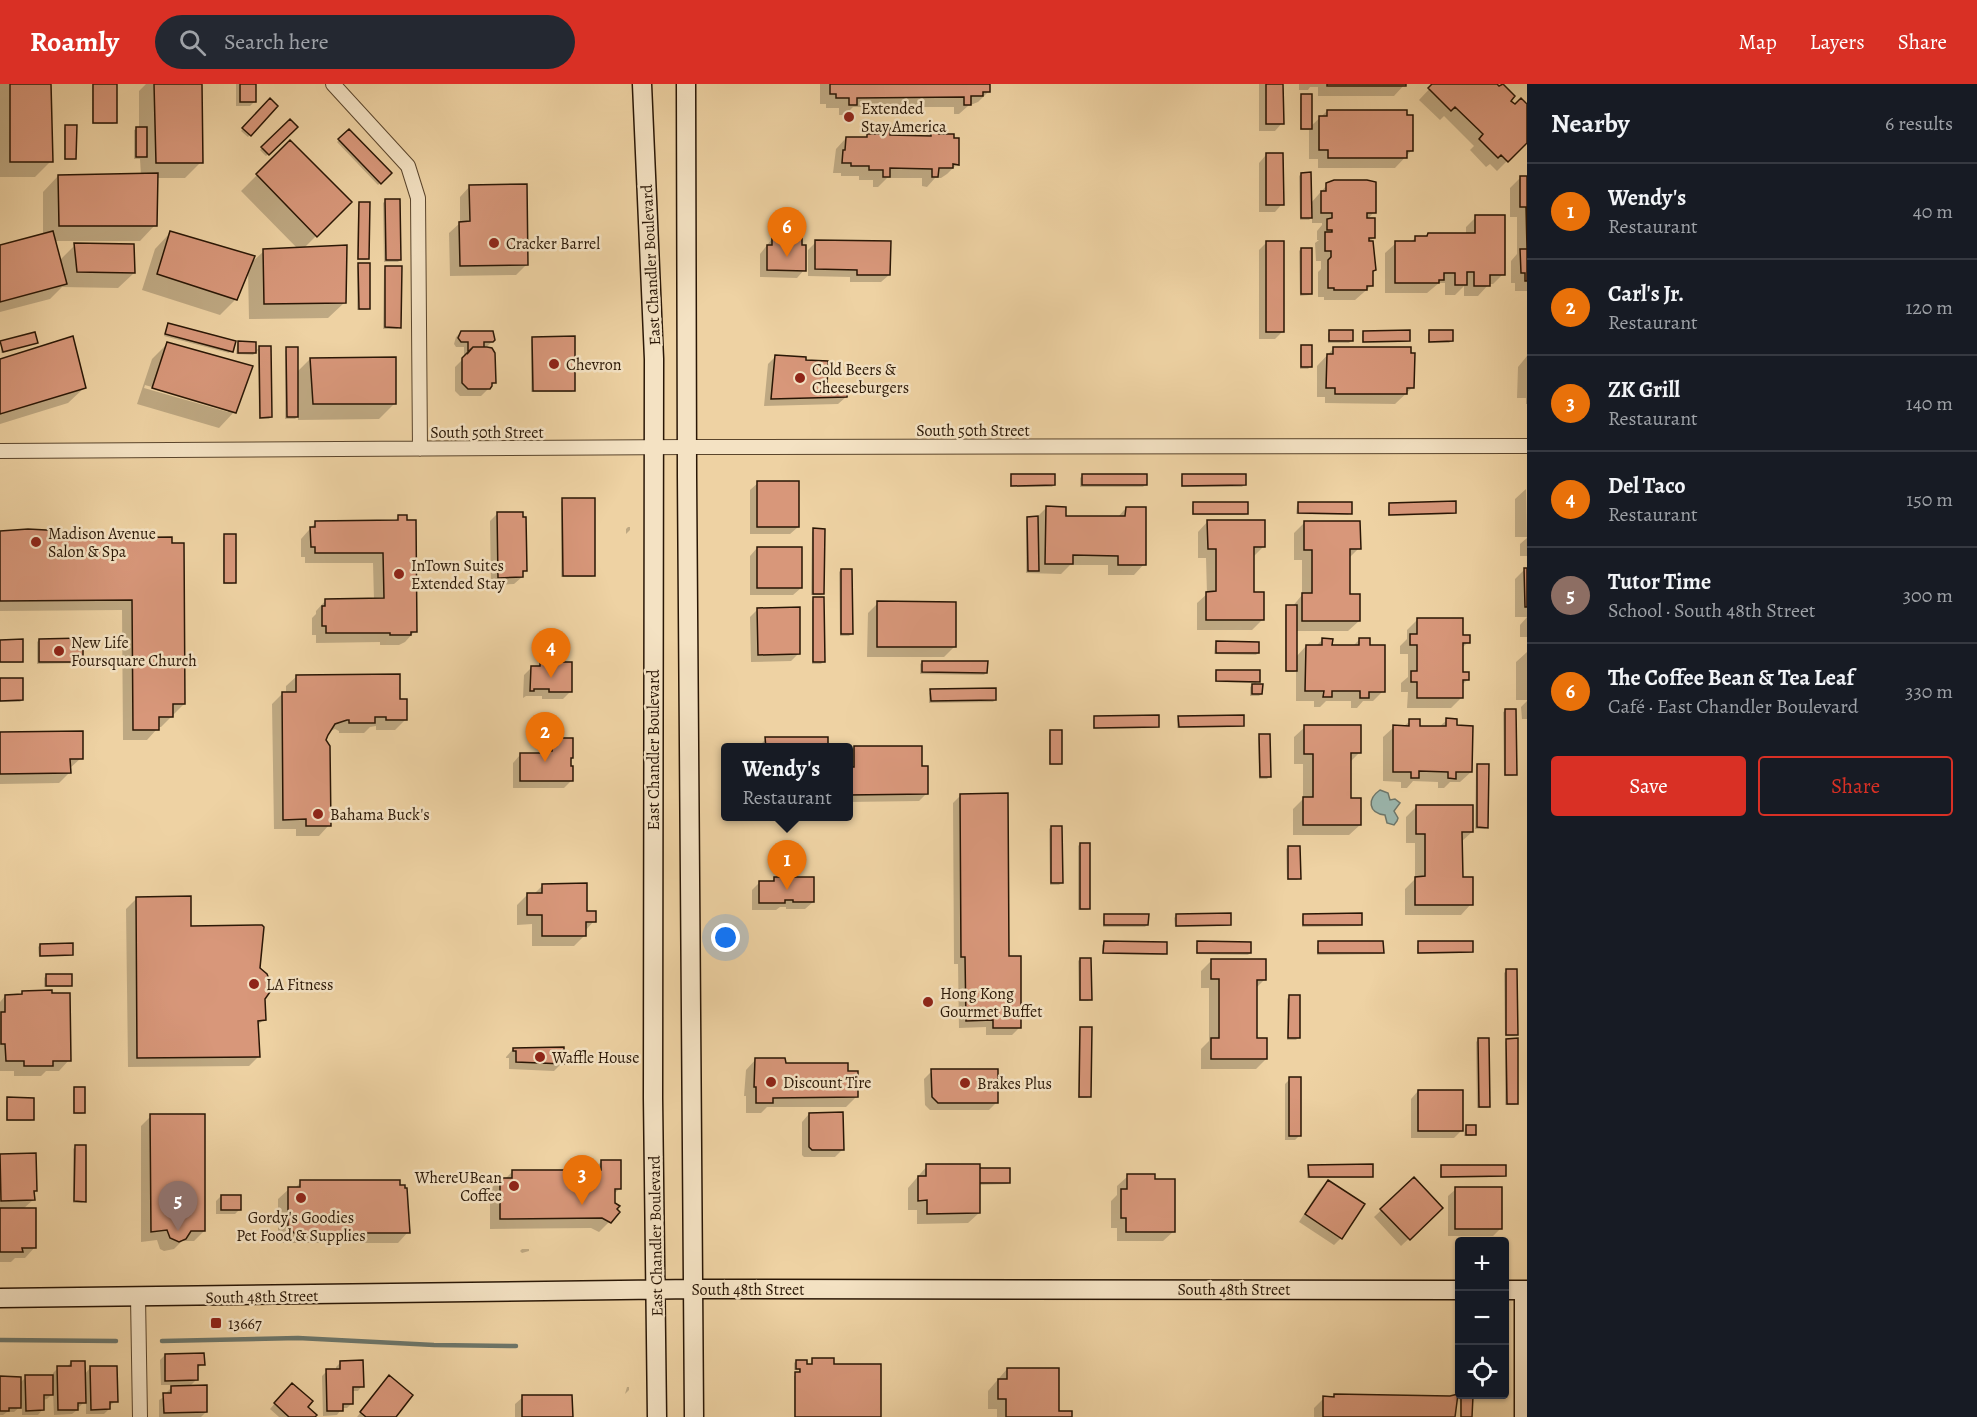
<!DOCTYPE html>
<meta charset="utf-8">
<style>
:root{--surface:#171b24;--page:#242831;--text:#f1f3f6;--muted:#9ea1a6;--line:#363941;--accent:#d93025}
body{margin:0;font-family:Alegreya,serif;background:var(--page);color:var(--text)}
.controls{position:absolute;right:18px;bottom:18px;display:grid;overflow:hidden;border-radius:6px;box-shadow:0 2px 4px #0004}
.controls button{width:54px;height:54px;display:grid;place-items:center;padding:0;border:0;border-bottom:2px solid var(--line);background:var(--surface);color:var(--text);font:30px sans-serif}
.you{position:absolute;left:726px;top:854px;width:21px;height:21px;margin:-15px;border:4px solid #fff;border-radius:50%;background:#1a73e8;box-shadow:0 0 0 9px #1a73e833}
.badge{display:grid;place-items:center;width:39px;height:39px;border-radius:50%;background:var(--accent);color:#fff;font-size:20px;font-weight:700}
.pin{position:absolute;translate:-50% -50px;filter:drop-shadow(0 2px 3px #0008)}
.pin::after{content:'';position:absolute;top:32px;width:21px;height:18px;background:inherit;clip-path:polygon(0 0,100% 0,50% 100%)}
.popup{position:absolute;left:721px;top:659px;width:132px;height:78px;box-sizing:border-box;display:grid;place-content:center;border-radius:6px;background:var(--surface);filter:drop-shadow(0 2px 4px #0005);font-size:20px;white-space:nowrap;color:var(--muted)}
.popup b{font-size:22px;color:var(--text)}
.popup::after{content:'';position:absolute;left:50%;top:100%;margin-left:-12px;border:12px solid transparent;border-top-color:var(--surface)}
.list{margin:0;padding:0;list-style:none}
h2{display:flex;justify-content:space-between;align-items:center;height:78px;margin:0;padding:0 24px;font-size:26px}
h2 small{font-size:20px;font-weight:400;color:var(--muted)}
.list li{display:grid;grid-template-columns:39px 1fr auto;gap:18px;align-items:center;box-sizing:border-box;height:96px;padding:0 24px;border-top:2px solid var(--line)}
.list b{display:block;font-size:22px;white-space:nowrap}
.list p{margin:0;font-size:20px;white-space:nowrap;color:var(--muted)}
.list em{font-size:20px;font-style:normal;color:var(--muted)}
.actions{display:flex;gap:12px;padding:18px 24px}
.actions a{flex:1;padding:14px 0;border:2px solid var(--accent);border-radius:6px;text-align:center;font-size:21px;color:var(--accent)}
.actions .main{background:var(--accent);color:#fff}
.icon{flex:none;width:33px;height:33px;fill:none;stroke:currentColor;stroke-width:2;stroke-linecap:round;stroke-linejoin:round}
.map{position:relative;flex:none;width:1527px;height:1333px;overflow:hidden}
header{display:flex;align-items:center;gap:36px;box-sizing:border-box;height:84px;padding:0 30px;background:var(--accent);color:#fff}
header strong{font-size:28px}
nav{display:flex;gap:33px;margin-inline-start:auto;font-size:21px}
.search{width:420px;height:54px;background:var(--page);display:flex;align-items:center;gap:15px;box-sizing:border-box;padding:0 21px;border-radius:33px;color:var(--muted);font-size:22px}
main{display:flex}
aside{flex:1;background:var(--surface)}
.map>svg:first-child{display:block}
.water{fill:#9bb6ad;stroke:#6d766a;stroke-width:1.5}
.shadow{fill:#0003;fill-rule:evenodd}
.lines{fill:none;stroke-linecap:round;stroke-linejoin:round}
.stream{stroke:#6d766a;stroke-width:4.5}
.building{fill:#d8977a;stroke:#291605;stroke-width:1.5}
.street-casing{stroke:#5a452c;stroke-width:16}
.secondary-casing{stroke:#291605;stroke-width:21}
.street{stroke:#f4e2c3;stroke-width:14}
.secondary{stroke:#f4e2c3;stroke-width:18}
.poi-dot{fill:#8f2418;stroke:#f4e2c3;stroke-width:2}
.labels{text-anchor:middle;stroke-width:5;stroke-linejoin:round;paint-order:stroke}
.poi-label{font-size:16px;fill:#291605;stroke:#f4e2c3;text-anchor:start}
.street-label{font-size:16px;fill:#291605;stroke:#f4e2c3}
</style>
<header>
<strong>Roamly</strong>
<div class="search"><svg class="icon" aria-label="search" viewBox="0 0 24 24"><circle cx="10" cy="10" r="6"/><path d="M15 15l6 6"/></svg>Search here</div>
<nav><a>Map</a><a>Layers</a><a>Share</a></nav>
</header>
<main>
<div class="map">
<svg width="1527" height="1333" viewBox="0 0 1527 1333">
<rect width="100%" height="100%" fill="#eed2a3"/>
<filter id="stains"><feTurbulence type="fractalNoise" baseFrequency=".00333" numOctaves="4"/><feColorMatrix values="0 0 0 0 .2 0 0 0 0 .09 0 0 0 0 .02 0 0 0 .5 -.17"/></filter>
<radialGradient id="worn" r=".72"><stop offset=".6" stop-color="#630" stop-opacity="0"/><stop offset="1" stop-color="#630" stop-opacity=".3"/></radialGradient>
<!-- water -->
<path class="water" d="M1380 706 1388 709 1390 716 1395 715 1400 719 1394 727 1398 734 1397 737 1394 741 1387 739 1385 731C1368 729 1367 715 1380 706Z"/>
<!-- shadow -->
<path class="shadow" d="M0 0H50L51 77 35 93H0Z
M92 0H116L115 38 113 40H92Z
M146 0H200L201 78 185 94H157L155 141 140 157H55L60 176 75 161 134 189 118 204 62 203 50 215 0 228V163L43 151V108L58 92 141 91 140 75H134V46L139 44V7Z
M236 0H254L255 17 250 22H236Z
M820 0H989V7L978 18 968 22 959 30H954V23H853L845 31H839V24H826V20H820Z
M1259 0H1282V39L1275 47H1259Z
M1299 0H1405L1394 12H1318V3H1310L1308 6H1299Z
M1434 0H1495L1514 22H1527V57L1497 87 1490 80 1486 83 1470 66 1474 62 1444 32 1440 36 1419 16Z
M1302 11 1310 43 1327 27 1412 66 1395 84H1318V75H1309V46H1300V13Z
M270 16 276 22 248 53 241 47Z
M290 37 296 43 266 72 260 66Z
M66 42 75 74 73 76H64V44Z
M881 45 888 53H924L932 46 957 80 947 90 941 94H935L927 103 922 102V94H887L878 103H873V96H859V92H841V89H833L836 65 846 54 865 55 868 52H874Z
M349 47 390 89 378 101 337 58Z
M290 58 350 118 303 165 344 219 328 234 249 235 248 185 236 215 220 231 142 206 155 165 170 149 249 181 264 167 298 165 241 107Z
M1266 71 1282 120 1275 128H1259V79Z
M1301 90 1310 120 1327 101 1374 128 1367 136 1374 153 1369 158 1375 186 1371 189V202L1355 216H1324V213H1318V188L1321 185V177H1316L1315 159 1319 156H1317V147L1322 141V139H1312V133L1309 136H1300L1299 92Z
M1521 93H1527V207H1515V199H1511V177L1517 170V133H1510V104Z
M470 102 527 180 516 191 450 192 449 149 460 139V113Z
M385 117 400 176 398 178H384L383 119Z
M359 119 368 174 366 176H357L358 121Z
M1476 133 1503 190 1493 200H1489L1478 212H1464V202L1455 211H1445V199H1439L1427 209H1385V169L1396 159H1410L1415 154 1466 151V143Z
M772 155 804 186 797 194 760 193V170Z
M816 158 889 191 881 198H850V193L808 192V166Z
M1267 158 1282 248 1275 255H1259V166Z
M1301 165 1311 209 1309 211 1300 212 1299 167Z
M359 180 369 224 367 226H357V182Z
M386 184 399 243 397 245H383L384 186Z
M169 240 231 267 229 269 164 252Z
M461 248 492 258 485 264 495 298 481 312H460L455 307V283L464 274V263H456L454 260 456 253Z
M1330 248 1351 257 1349 259H1328V250Z
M1364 248 1409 256 1407 258 1362 259V250Z
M1430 248 1451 257 1449 259H1428V250Z
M533 254 573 306 572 308H531V256Z
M1 259H36L1 269Z
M168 259 234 328 219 344 137 320 152 275ZM145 301 228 325V328L144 304Z
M238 259 255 268 259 264 271 333 269 335H259L258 266 253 271 236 270 237 261Z
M1302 262 1310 283 1308 285H1300V264Z
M1334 264 1413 303 1395 320 1325 319V313H1317V282Z
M287 265 296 289 310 275 395 319 379 335 298 336V332L295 335H285V267Z
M776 272 826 306 846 313 838 320 764 322 768 280Z
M1527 272V320H1526V314H1517L1518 283Z
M0 276 84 304 68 319 0 340Z
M1183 391 1244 401 1242 403H1181V393Z
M1012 392 1054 401 1052 403H1010V394Z
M1082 392 1145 401 1143 403H1080V394Z
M758 399 798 443 790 450H750V406Z
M1526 405 1527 453H1515V415Z
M563 416 594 491 592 493H561V418Z
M1194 419 1247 429 1245 431H1192V421Z
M1299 419 1350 429 1348 431 1296 430 1297 421Z
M1390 420 1455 428 1453 430 1388 432V422Z
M1046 424 1065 433 1117 434 1126 424 1144 480 1134 491H1108V481H1070L1061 490 1026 489V436L1028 434H1036Z
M498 429 525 486 522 489V493L514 500 491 501 490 437Z
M399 433 415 547 405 558 399 561H380V558L316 559V551H312V534L316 530V527L326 516H374L373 479H305V473H301V455L316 438 394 437Z
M1208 437 1263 463 1252 474 1253 510 1263 535 1252 546H1197V519L1207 510 1206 474H1198V448Z
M1304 439 1359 464 1348 475V511L1359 537 1348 547H1296V573L1306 562H1316L1322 556 1331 563H1352L1360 555 1383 607 1373 617H1363L1357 624H1351V617H1326L1320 623H1314V617H1296V586L1294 588H1285V525L1287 523H1292L1302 511V476H1294V449Z
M628 443H630V446L626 450V445Z
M814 446 823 509 821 511H811L812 448Z
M0 449 80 455H170L184 620 161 643H157V645L147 656H123L122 526 0 527Z
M225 451 234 498 232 500H223V453Z
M1527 454V472H1520V460Z
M757 464 801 504 793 511H750V472Z
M1525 485H1527V533H1515V495Z
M841 486 851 550 849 552H840L839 488Z
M814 515 823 578 821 580H812V517Z
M878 519 955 562 944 573H867L868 529Z
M758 525 798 570 791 577 751 578 750 533Z
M1527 533V553H1520V541Z
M1417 536 1462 552 1468 558 1461 565V589L1468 595 1462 601V613L1451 624H1407L1408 608H1401V599L1408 593V570H1400V562L1407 555V546Z
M39 556 81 577 79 579 37 580V558Z
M0 557 22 577 20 579H0Z
M1216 559 1258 569 1256 571 1214 570 1215 561Z
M1527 568V616H1516V578Z
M922 578 986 589 984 591 920 590V580Z
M540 580 571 607 563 615H542V612H526L523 614 524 591 531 584H537Z
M1217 587 1258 597 1254 601 1261 610 1259 612H1250V603L1255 599 1215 598V589Z
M297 592 398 616 406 635 395 646H376V642L370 643 364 649H339V647L335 645 328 648 324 656 329 741 319 752H296V745H274L272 620 283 609H286V602Z
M0 595 22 616 20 618H0Z
M931 607 995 616 993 618 929 619V609Z
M1527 617V635H1522L1521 623Z
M1505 627 1515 690 1513 692H1504L1503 628Z
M1179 633 1242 641 1240 643 1177 644V635Z
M1095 634 1158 642 1156 644 1093 645V636Z
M1447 636 1471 688 1460 698H1450L1444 704H1438V698L1413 697 1407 704H1401V698L1383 697V653L1394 643H1403L1410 637 1418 643H1439Z
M1305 643 1360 668 1349 679V715L1360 741 1349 751H1293V725L1303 715V680H1294V653Z
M1051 647 1061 679 1059 681H1049V649Z
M0 649 81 674 69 685V689L59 699 0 700Z
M1260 651 1269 693 1267 695H1259L1258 653Z
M766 655 827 664H757Z
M553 656 569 675 572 696 564 704H513V679L520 671H542L545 667V663Z
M854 664 920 683 926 710 919 717 848 718V669Z
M1478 681 1487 743 1485 745H1475L1476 683Z
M961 711 1007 874 1020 943 1012 951H986V943L959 944 958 880H954L953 719Z
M1417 722 1472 748 1461 758V795L1471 820 1461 831H1405V805L1415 795V759H1406V733Z
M1051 743 1061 799 1059 801H1050L1049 745Z
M1080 760 1089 825 1087 826H1078V762Z
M1288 763 1299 794 1297 796H1287L1286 765Z
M774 795 813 818 805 825H786V823H780L776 826H752V806L760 798H771Z
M542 802 585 829 594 837 585 847V851L574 862H532V840L517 841V821L527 811H533Z
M137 814 259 885 264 914V935L257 942 259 972 249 982 128 983 126 825Z
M1105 831 1147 841 1145 843H1103V833Z
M1303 831 1361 840 1359 842 1302 843V833Z
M1176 832 1230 840 1228 842 1175 843 1174 834Z
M1104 859 1166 869 1164 871 1102 870V861Z
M1198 859 1250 869 1248 871 1196 870V861Z
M1319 859 1382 868 1380 870 1317 871V861Z
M1419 859 1471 867 1469 869 1417 870V861Z
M40 861 71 870 69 872 39 873 38 863Z
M1080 875 1090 915 1088 917H1079L1078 877Z
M1212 876 1265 895 1256 904V955L1266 975 1256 985H1201V965L1209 957V904H1201V887Z
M1506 887 1516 950 1514 952H1505L1504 889Z
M46 892 71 901 69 903H44V894Z
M23 908 69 976 59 987H46L41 992H14V987H0V918L5 912H19Z
M1289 913 1298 954 1296 956H1287V915Z
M1081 944 1089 1012 1087 1014H1078L1079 946Z
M1478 956 1489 1022 1487 1024H1477L1476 958Z
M1507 956 1517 1019 1515 1021H1505V958Z
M513 965 562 979 554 987 509 985V974H506V973Z
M756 975 846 988 856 1013 846 1023H767L761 1029H746V1012H744L746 986Z
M932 987 997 1018 989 1026H930L925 1021 924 995Z
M1290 995 1300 1051 1295 1056H1285V1000Z
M75 1004 84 1028 82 1030H73V1006Z
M1418 1007 1462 1046 1454 1054H1411V1015Z
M8 1015 33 1035 31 1037H6V1017Z
M809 1030 843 1065 835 1073H804L802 1071V1038Z
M151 1032 204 1147 194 1157H182L174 1165 164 1167 160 1165 157 1156 141 1158V1042Z
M1467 1042 1474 1050 1472 1052H1464L1465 1044Z
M75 1063 84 1117 82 1119H73V1065Z
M0 1071 35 1106 33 1109V1116L23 1125 35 1163 25 1174H15L11 1178H0Z
M602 1077 620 1104 613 1111 610 1137 599 1148 591 1144 490 1145V1106L500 1095H505L512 1088H591Z
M927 1082 978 1086 1009 1098 1007 1100 978 1101 979 1129 968 1139 917 1140V1126H908V1104Z
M1309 1082 1372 1092 1370 1094H1307V1084Z
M1442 1082 1505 1092 1503 1093 1440 1094V1084Z
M1128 1092 1174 1147 1163 1157H1117V1144H1111V1117L1117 1111V1102Z
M1414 1095 1441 1124 1401 1162 1374 1133Z
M301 1098 408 1148 398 1159H283L281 1154H278V1115L289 1105H294Z
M1328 1098 1341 1154 1334 1161 1299 1138 1320 1105Z
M1456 1105 1500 1145 1493 1152H1448V1112Z
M221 1112 240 1125 235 1130H216V1117Z
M522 1165H529V1167L522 1169 520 1167Z
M165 1271 203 1280 196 1285V1296L189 1303 206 1328 201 1333H159V1316L167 1311V1308L174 1301H161L160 1276Z
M813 1275 833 1281 880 1333H794V1292L799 1290V1286H794V1279L796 1277 805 1282H811Z
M71 1278 84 1291 90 1284 116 1317 109 1322V1325L104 1330H86V1316L79 1323H77V1326L72 1330 54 1331 53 1309 47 1315 42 1316V1326L38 1331H22V1321L14 1328H7L3 1331H0V1294L19 1300 26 1293 53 1292V1289L58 1284H66Z
M341 1278 362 1302 358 1307H351L352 1319 347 1324H342L337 1331 323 1332 322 1292 327 1287H336V1283Z
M1007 1285 1057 1329 1070 1333H997V1325H988V1307Z
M385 1298 394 1333H357Z
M627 1303H629V1306L625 1310Z
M287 1305 306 1323 313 1333H279L270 1325Z
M1335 1312 1454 1333H1314V1324L1324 1314H1332Z
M523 1313 571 1333H515V1320Z
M1462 1313 1471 1333H1460V1315Z"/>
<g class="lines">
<!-- stream -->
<path class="stream" d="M0 1256 116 1257
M162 1257 298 1254 434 1261 516 1262"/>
</g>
<!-- building -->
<path class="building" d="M10 0H51L53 78H10Z
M93 0H117V39H93Z
M154 0H202L203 79H156Z
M240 0H256V18H240Z
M830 0H990V8H983V12H971V21H964V13L857 14V21H849V14H836V10H830Z
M1266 0H1283L1284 40H1266Z
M1327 0H1406V2H1327Z
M1432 0H1497L1499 2 1503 0 1515 12 1511 17 1515 20 1521 14 1527 20V59L1508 78 1501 71 1498 74 1479 55 1483 50 1455 23 1451 27 1428 4Z
M1301 10H1312V45H1301Z
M270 14 278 22 251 52 242 44Z
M1327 26H1407V31H1413V67H1407V74H1328V66H1319V32H1327Z
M290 35 298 43 269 71 261 63Z
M65 41H77L76 75H65Z
M136 43H147V73H136Z
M880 43 890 44V51L931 52V44L939 45V50H954V54H959V81L953 80V84H939L938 93H932V85L890 84V93H883V86H869V82H851V79H842L843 66H845L846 53H867V50H880Z
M349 45 392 89 381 100 338 55Z
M290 56 352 118 317 153 256 90Z
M1266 69H1283L1284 121H1266Z
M1311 88 1312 134H1301V89Z
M158 89 157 142H59L58 91Z
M1520 92H1527V197H1525V189H1521L1520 165H1527L1526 123H1520Z
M1334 96H1367L1376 98V129H1367V134H1375V154H1369V157H1373L1376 186 1373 187V202H1367V206H1334V204H1328V176L1331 173V167H1325V148H1332V146H1327V135L1332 134V129H1321V107H1326V99Z
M527 100 528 181 460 182 459 138 470 137 469 101Z
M385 115H400L401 176H386Z
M359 118H370L369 175H358Z
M1475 131H1505V191H1490V202H1474V188H1467V201H1455V189H1444V196H1439V199H1395V157H1415V152H1427L1428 149H1475Z
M53 147 67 200 0 218V161Z
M170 147 255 172 237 216 157 190Z
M772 153 802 154V161H806V187L767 186V161H772Z
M815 156 891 157 890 191H857V186L815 185Z
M1266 157H1284V248H1266Z
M74 159 134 160 135 189 77 188Z
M347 161 346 219 264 220 263 165Z
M1301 164H1312V210H1301Z
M358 179H370V225H359Z
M385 182H402L401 244 385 243Z
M168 239 236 257 233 268 165 250Z
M1329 246H1353V257H1329Z
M1410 246V257L1363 258V247Z
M1429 246H1453V257L1429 258Z
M461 247H493L495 256 493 258H484V263H473L468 269V258H461L458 254Z
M35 248 38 259 3 268 0 257Z
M73 252 86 304 0 330V275Z
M575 252V307H533L532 253Z
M238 257 256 258V269H238Z
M167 258 253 282 236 329 152 304Z
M1301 261H1312V283H1301Z
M259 262H271L272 333 260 334Z
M286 263H298V333H287Z
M473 263H487L492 264 495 269 496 299H492V302L490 305H468L462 299V274Z
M1333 263H1411V269H1415L1414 304H1407V310H1335V304H1326L1327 270H1333Z
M775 271 806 273V276L828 277 827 305 848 306 847 313 771 315Z
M396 273V320H313L310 274Z
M1011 390H1055V401L1011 402Z
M1082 390H1147V401H1082Z
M1182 390H1246V401L1182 402Z
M757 397H799V443H757Z
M562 414H595V492H563Z
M1456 417V429L1389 431V419Z
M1193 418H1248V430H1193Z
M1298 418H1352V430L1298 429Z
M1046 422 1066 423V432H1125L1126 423H1146V481H1118V472L1073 471V480H1045Z
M497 428H523V433H526L527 487H523V493L498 494Z
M398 431H407V436H416L417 548H411V551H390V549H326V542H322V522H325V515L384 514 383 469H315V463H311L310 443H315V437L398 436Z
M1038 432 1039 487H1028L1027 433Z
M1207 436H1265V463H1254V508H1264V536H1206V508L1216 507V465H1208Z
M1304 437H1360L1361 465H1350V510H1360V537H1302V509H1312V466H1304Z
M813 444 825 445 824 510H813Z
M28 445 82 448V454L172 453V459H184L185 620H173V633H159V646H133L132 516 0 517V447Z
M224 450H236V499H224Z
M757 463H802V504H757Z
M1524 484H1527V523H1525Z
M841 485H852L853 550H841Z
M813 513H824L825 578H813Z
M877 517 956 518V563H877Z
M1286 521H1297V587H1286Z
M800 523V570L758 571 757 524Z
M1417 534H1463V551H1470V559H1463V588H1469V596H1463V614H1417V598H1411V587H1417V561H1410V550H1417Z
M83 554V578H39V555Z
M1322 554 1333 555 1332 561H1359V554H1370V561H1385V608H1369V614H1360V607H1332V613H1323L1324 607H1305L1306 561H1322Z
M23 555V578H0V556Z
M1216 557 1259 558V569H1216Z
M922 577H988L987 589 922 588Z
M540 578H572V608H549V605H534V607H530L531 582H540Z
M1216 586H1260V598L1216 597Z
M400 590V615H407V636H386V633H375V639H349V636H347L335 640 328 651 326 656 330 662 331 742H306V735L283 736 282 608H296V591Z
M0 594H23V616L0 617Z
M1252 600H1263L1262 610H1252Z
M996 604V616L931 617 930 605Z
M1505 625H1516L1517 691H1505Z
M1159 631V643L1094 644V632Z
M1244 631V642L1179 643 1178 632Z
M1446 634 1457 635V641L1473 642 1472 688H1456V695L1448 694V688L1419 687V694H1411V688H1393V641L1409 642V635H1420V642H1446Z
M1304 641H1361V669H1351V714H1361V741H1303V713H1313V670H1304Z
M1050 646H1062V680H1050Z
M83 647V675H70L71 689 0 690V648Z
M1259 650H1270L1271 693H1260Z
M765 653H828V664H766Z
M552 654H573V674H571V682H573V697H520V669H544V667H552Z
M854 662H922V682H928V710L848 711V683H854Z
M1477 680H1489L1488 744 1477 743Z
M1008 709 1009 872H1021V944H993V936L966 937 965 873H961L960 710Z
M1416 721H1473V748H1462L1463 793H1473V821H1415V793L1425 792V750H1416Z
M1051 742H1062L1063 799H1051Z
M1080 759H1090V825H1080Z
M1288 762H1300L1301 795H1288Z
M774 793H814V818H793V816H785V819H759V797H774Z
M587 799V827H596V838H586V852H542V831H527V809H542V800Z
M191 812V842L262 841 264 843 260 884 267 890 271 900 270 908 265 915 266 936 258 937 260 973 137 974 136 813Z
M1231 829V841L1176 842V830Z
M1362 829V841H1303V830Z
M1104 830H1149L1148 841H1104Z
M1104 857 1167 858V870L1103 869Z
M1197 857 1251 858V869H1197Z
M1318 857H1383L1384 869H1318Z
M1418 857H1473V868L1418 869Z
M73 859V871L40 872V860Z
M1080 874H1091L1092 916H1080Z
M1211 875H1266V896H1257V954H1267V975H1211V954H1219V895H1211Z
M1506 885H1517L1518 951H1506Z
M46 890H72V902H46Z
M52 906V909H70L71 977H53V982H24V977H6L5 960H1V928H5V911L22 910V907Z
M1289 911H1300V954H1288Z
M1080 943H1092L1091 1013H1079Z
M1478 954H1489L1490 1023H1479Z
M1518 954V1020H1507L1506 955Z
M564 963V980L516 978V967H513V964Z
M755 974H785L786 979H848V987H858V1013L773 1014V1019H756V1003H754Z
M931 985H998V1019H938L932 1013Z
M1289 993H1301V1052H1289Z
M74 1003H85V1029H74Z
M1418 1006H1463V1047H1418Z
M7 1013 34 1014V1036H7Z
M843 1028 844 1066H812L809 1063V1029Z
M150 1030H205V1147H191L186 1155 179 1158 170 1154 167 1146 151 1148Z
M1466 1041H1476V1051H1466Z
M75 1061H86V1118L74 1117Z
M36 1069 37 1107H34L35 1116 1 1117 0 1070Z
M601 1076H621V1105H615V1119L620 1122 617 1125 620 1128 611 1139 602 1134 500 1135V1094H512V1086H601Z
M926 1080H980V1129L927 1130V1116L918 1117V1092H926Z
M1373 1080V1093H1309L1308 1081Z
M1441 1081H1506V1092L1441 1093Z
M980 1084H1010V1099H980Z
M1127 1090H1155V1095H1175V1148H1126V1134H1121V1105H1127Z
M1414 1093 1443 1124 1410 1156 1380 1125Z
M300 1096H400V1101H405V1104H407L410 1149H294L291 1145H288V1103H300Z
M1328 1096 1365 1120 1342 1155 1305 1130Z
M1455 1103H1502V1145H1455Z
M221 1111H241V1126H221Z
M0 1124H36V1164H22L23 1168H0Z
M204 1269 205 1281H198V1296L165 1297V1270Z
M812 1274H834V1280H881V1333H795V1288H800V1285H796V1276H807V1280H812Z
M363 1276 364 1303H353V1320H343V1327H327L326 1285H340V1277Z
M71 1277H85L86 1319H78V1326H58L57 1282H71Z
M90 1282H117L118 1318H110V1325L91 1326Z
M1007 1284H1059V1327H1072V1333H1006V1315H998V1295H1007Z
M25 1291H53V1311H44V1326L26 1327Z
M389 1291 413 1311 396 1333H366L360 1328Z
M0 1292 21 1293V1324H9V1327H0Z
M292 1299 313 1317 308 1323 317 1331 315 1333H289L274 1319Z
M207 1301V1328L164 1329 163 1309H171V1302Z
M1334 1310 1450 1312 1458 1310 1455 1333H1323V1312L1334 1313Z
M522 1311H572L573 1333H522Z
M1461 1312H1473L1472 1333H1461Z"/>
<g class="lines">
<!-- street casing -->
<g class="street-casing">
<path id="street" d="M333 0 408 82 418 114 420 365
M0 367 688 363 1527 362
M138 1213 140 1333"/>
</g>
<!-- secondary casing -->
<g class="secondary-casing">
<path id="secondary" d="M642 0 654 275 653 1014 657 1333
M686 0 687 392 694 1333
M1504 1206H1527
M1524 1206V1333
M0 1214 694 1205 1460 1206"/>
</g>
<!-- street -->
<use href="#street" class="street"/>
<!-- secondary -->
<use href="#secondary" class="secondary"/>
</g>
<!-- markers -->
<g class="poi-dot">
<circle cx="849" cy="33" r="6"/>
<circle cx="494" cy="159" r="6"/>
<circle cx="554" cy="280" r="6"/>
<circle cx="800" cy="294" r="6"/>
<circle cx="36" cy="458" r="6"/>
<circle cx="399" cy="490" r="6"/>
<circle cx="59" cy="567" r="6"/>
<circle cx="318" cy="730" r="6"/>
<circle cx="254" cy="900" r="6"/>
<circle cx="928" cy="918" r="6"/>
<circle cx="540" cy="973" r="6"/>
<circle cx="771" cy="998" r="6"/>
<circle cx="965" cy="999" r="6"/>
<circle cx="514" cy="1102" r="6"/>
<circle cx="301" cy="1114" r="6"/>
<rect x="210" y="1233" width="12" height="12" rx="3"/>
</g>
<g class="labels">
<!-- poi labels -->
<g class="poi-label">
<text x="861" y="30">Extended<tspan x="861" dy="18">Stay America</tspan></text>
<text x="506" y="165">Cracker Barrel</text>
<text x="566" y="286">Chevron</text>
<text x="812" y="291">Cold Beers &amp;<tspan x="812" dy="18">Cheeseburgers</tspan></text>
<text x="48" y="455">Madison Avenue<tspan x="48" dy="18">Salon &amp; Spa</tspan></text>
<text x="411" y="487">InTown Suites<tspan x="411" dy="18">Extended Stay</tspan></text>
<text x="71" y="564">New Life<tspan x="71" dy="18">Foursquare Church</tspan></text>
<text x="330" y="736">Bahama Buck's</text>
<text x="266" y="906">LA Fitness</text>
<text x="940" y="915">Hong Kong<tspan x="940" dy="18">Gourmet Buffet</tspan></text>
<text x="552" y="979">Waffle House</text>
<text x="783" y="1004">Discount Tire</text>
<text x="977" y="1005">Brakes Plus</text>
<text x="502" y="1099" text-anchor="end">WhereUBean<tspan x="502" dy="18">Coffee</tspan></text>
<text x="301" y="1139" text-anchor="middle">Gordy's Goodies<tspan x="301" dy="18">Pet Food &amp; Supplies</tspan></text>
<text x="228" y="1245">13667</text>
</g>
<!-- street labels -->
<g class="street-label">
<text transform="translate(650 181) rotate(-93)" y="6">East Chandler Boulevard</text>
<text x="973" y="352">South 50th Street</text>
<text x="487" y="354">South 50th Street</text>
<text transform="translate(653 666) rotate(-90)" y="6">East Chandler Boulevard</text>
<text transform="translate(655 1152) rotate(-91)" y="6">East Chandler Boulevard</text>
<text x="748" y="1211">South 48th Street</text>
<text x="1234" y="1211">South 48th Street</text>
<text transform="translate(262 1212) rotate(-1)" y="6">South 48th Street</text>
</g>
</g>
<rect width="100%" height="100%" filter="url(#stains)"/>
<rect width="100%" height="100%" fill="url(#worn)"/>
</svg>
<div class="controls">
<button>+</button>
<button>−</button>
<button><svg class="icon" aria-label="locate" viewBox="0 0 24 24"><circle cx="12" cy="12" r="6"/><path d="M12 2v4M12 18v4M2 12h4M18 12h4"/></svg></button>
</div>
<div class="you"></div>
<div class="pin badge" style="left:787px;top:806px;background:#e8710a">1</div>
<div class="popup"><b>Wendy's</b>Restaurant</div>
<div class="pin badge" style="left:545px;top:678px;background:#e8710a">2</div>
<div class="pin badge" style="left:582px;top:1121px;background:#e8710a">3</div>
<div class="pin badge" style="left:551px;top:594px;background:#e8710a">4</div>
<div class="pin badge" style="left:178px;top:1147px;background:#8d6e63">5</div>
<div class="pin badge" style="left:787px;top:173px;background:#e8710a">6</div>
</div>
<aside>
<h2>Nearby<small>6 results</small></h2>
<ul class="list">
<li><span class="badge" style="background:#e8710a">1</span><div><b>Wendy's</b><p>Restaurant</p></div><em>40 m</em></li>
<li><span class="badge" style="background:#e8710a">2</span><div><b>Carl's Jr.</b><p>Restaurant</p></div><em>120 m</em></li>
<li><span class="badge" style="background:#e8710a">3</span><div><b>ZK Grill</b><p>Restaurant</p></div><em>140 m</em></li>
<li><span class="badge" style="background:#e8710a">4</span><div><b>Del Taco</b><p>Restaurant</p></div><em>150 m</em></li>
<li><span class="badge" style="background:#8d6e63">5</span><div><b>Tutor Time</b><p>School · South 48th Street</p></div><em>300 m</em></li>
<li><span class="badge" style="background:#e8710a">6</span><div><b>The Coffee Bean &amp; Tea Leaf</b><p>Café · East Chandler Boulevard</p></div><em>330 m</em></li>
</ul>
<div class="actions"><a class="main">Save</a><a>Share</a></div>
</aside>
</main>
